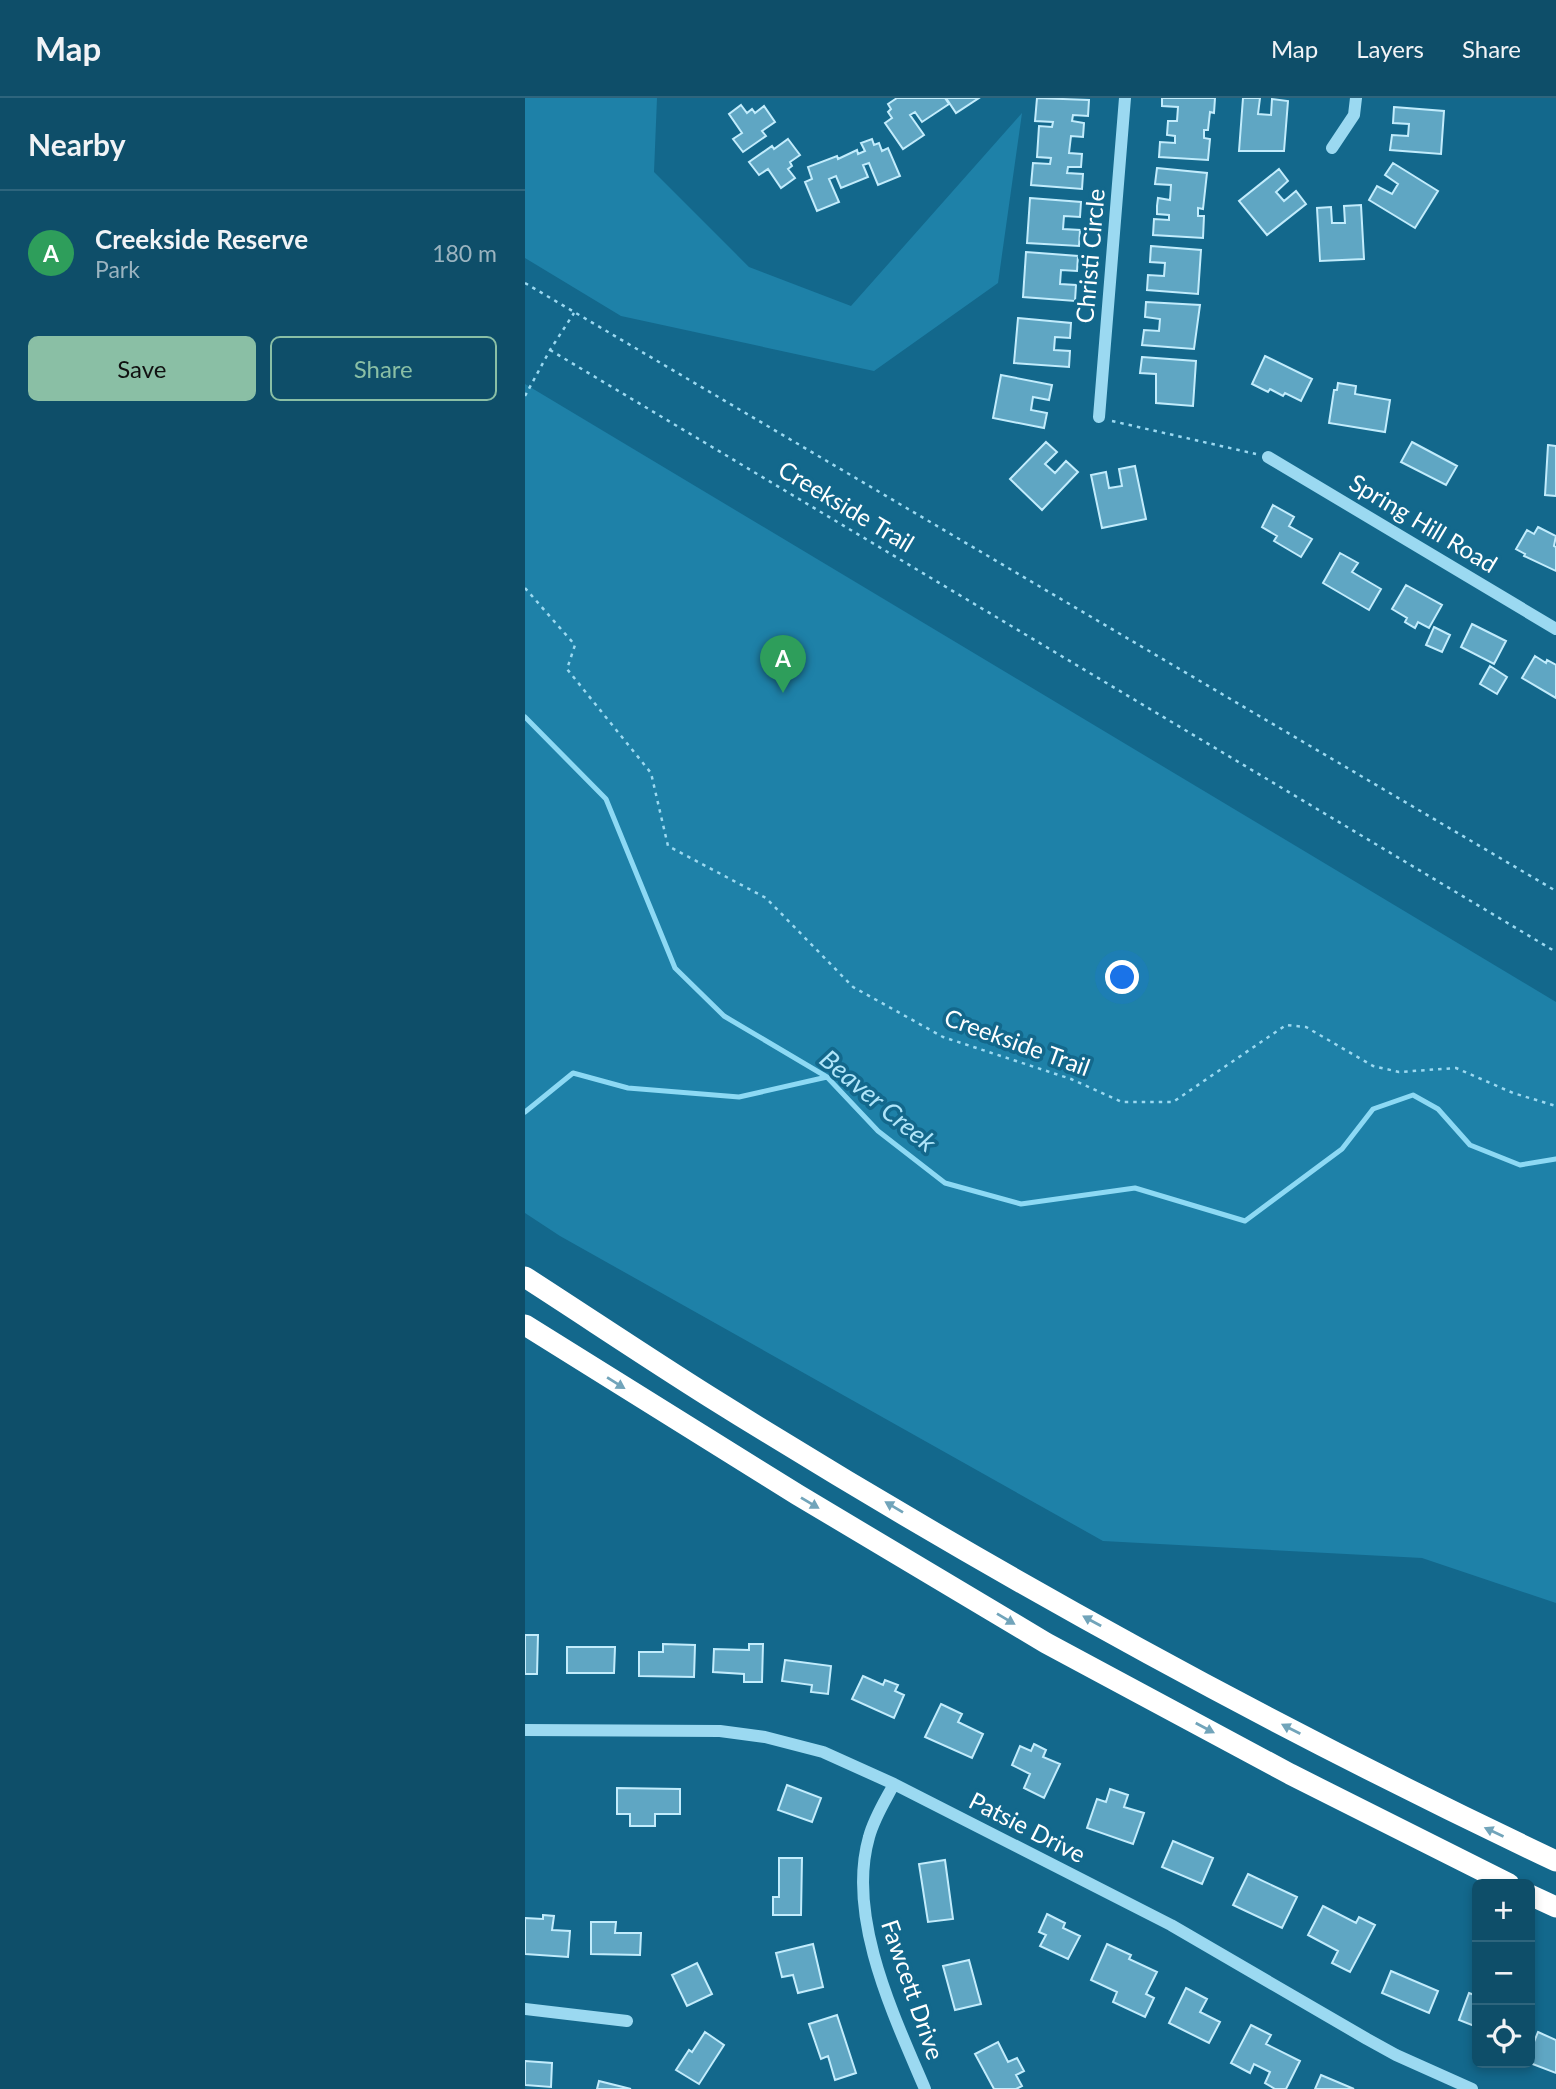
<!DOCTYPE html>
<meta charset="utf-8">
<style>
:root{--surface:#0e4e69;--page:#17556f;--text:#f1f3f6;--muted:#9bb4c0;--line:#2e657d;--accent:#8abfa5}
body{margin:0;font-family:Lato,sans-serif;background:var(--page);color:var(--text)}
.controls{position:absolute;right:21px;bottom:21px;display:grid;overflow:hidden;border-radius:10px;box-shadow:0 4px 10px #0003}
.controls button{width:63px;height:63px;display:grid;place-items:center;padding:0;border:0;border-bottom:2px solid var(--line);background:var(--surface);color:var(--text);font:35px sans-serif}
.you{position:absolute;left:598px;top:880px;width:24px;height:24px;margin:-18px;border:5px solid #fff;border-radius:50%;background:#1a73e8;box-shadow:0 0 0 10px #1a73e833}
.badge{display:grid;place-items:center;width:46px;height:46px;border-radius:50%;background:var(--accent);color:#fff;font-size:23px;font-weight:700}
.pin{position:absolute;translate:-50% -58px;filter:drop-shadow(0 2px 4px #0008)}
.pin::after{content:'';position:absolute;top:37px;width:24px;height:21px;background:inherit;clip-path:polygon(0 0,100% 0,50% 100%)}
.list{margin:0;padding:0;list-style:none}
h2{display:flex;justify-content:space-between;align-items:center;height:91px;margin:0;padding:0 28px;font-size:30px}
h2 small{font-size:23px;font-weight:400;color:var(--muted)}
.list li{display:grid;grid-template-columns:46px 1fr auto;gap:21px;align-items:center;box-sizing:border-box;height:126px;padding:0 28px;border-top:2px solid var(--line)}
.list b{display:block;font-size:26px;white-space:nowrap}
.list p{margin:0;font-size:23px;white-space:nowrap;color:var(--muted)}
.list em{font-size:23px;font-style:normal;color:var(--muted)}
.actions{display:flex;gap:14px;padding:21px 28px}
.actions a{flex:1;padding:16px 0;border:2px solid var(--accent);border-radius:10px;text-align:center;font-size:24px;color:var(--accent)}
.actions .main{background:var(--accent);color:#111}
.icon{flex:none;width:38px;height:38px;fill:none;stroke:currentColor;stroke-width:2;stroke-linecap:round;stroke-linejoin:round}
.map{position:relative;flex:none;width:1031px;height:1991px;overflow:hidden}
header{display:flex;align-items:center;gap:42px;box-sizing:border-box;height:98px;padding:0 35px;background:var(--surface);border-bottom:2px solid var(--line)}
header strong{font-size:33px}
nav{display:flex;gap:38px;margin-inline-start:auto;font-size:24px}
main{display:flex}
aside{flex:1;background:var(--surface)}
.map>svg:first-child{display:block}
.green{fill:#1e81a8}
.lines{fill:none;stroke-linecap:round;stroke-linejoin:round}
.stream{stroke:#8dd9f4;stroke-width:5}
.building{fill:#5fa6c3;stroke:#c2ecfc;stroke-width:2}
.path{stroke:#9bd9f1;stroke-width:2.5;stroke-dasharray:3.5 5;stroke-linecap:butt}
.minor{stroke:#9bd9f1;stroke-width:12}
.highway{stroke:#fff;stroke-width:21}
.oneway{fill:#71a4ba}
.labels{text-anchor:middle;stroke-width:7;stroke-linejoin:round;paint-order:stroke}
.street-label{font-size:24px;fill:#fff;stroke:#13688c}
.water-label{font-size:26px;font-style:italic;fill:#b0e5f9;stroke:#13688c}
</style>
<header>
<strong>Map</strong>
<nav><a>Map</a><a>Layers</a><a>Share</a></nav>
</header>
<main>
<aside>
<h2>Nearby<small></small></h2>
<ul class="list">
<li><span class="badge" style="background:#2e9e5b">A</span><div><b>Creekside Reserve</b><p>Park</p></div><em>180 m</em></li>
</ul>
<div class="actions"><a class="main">Save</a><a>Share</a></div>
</aside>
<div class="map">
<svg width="1031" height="1991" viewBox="0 0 1031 1991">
<rect width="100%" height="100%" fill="#13688c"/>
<!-- green -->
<path class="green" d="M0 0H132L129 74 224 169 326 208 497 15 473 185 349 273 96 218 0 160Z
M0 286 1031 904V1505L897 1460 578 1443 35 1138 0 1115Z"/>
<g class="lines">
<!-- stream -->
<path class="stream" d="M0 619 81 701 150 870 199 918 302 979 353 1033 420 1085 496 1106 610 1090 720 1123 817 1051 848 1011 888 997 913 1011 945 1047 995 1067 1031 1061
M0 1014 48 975 103 990 214 999 302 979"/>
</g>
<!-- building -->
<path class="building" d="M420 0 424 6 397 24 390 14 385 17 399 37 378 51 360 25 367 20 363 14 366 11 363 6 372 0Z
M421 0H454L431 15Z
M512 0 564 2 563 18 548 17 547 23 559 25 558 39 546 38 544 55 557 56 556 69H543L542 75 558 76 557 91 506 87 508 65 525 66 526 60 512 59 514 28 527 29 528 24 510 23Z
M637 0H690L689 15 685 14 683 32H679V40L685 41 683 62 634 59 635 44 650 45V38L642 37 643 23H652L653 9 637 8Z
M718 0H735L733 16 746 17 747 1 763 3 759 53H714Z
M216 7 222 15 227 11 230 15 239 8 250 24 237 33 241 38 218 54 208 41 217 35 204 16Z
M869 9 919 13 916 56 865 52 867 37 883 38 884 26 868 25Z
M263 41 275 57 265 64 267 68 263 71 270 80 256 90 243 71 234 77 224 64 247 48 249 51Z
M347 41 349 47 354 45 357 53 363 50 375 78 353 87 344 65 338 67 343 79 316 90 311 78 304 81 314 104 292 113 280 84 287 81 283 69 312 58 313 61 332 52 333 56 340 53 336 45Z
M868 65 913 93 890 130 844 102 852 88 867 96 873 86 860 77Z
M632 70 682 75 678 111 673 110V118H679L678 140 628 137 629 121 644 122V117L632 116V108L633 100 645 102 646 87 630 86Z
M754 71 763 83 751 94 759 103 771 93 781 106 742 137 714 103Z
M505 100 556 104 555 119 539 118 538 131 555 132 554 148 502 145Z
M836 107 839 161 795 163 792 110 806 109 807 125H820L819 108Z
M626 148 676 152 673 196 622 192 623 177 639 178 640 165 625 164Z
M501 154 553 158 552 173 536 172 535 186 551 187 550 203 498 199Z
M621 204 675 207 669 251 617 247 619 232 634 233 635 221 620 219Z
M493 220 546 225 545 240 530 239 529 252 545 253 544 269 489 265Z
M740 258 787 281 776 303 760 295 758 298 745 291 743 294 727 286Z
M617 259 671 263 668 308 631 305V276L615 275Z
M476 277 527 287 524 302 508 299 506 312 522 315 519 330 468 320Z
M813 285 831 288 830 296 865 302 860 334 804 325 809 292H812Z
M521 344 532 354 520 366 530 375 541 363 553 374 517 412 485 381Z
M887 344 932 368 921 387 876 364Z
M1023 347 1031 348V398L1020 397Z
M610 368 621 421 577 430 566 377 581 374 584 390 597 388 594 371Z
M748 407 769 419 764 428 787 441 776 459 749 443 752 438 737 429Z
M1013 429 1031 438 1029 448 1031 449V473L999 458 1000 456 991 451 1002 432 1009 436Z
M815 455 833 465 827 474 856 491 844 512 798 485Z
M881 487 917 507 904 530 893 524 890 530 880 524 882 520 867 511Z
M947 526 981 543 969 566 936 549Z
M909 529 925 537 917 554 901 547Z
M1010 558 1021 565 1022 562 1031 567V600L997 580Z
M965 568 982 579 972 596 955 586Z
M0 1537H13L12 1576H0Z
M138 1546 170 1547 169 1579 114 1578V1554H138Z
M224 1546H238L237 1584H219V1576L188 1574 189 1551 224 1552Z
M42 1549H90L89 1575H42Z
M260 1562 306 1568 303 1596 286 1594 287 1587 257 1583Z
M338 1578 358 1587 360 1582 373 1587 370 1593 379 1597 369 1620 327 1601Z
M416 1606 437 1616 433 1624 458 1636 447 1660 400 1639Z
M509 1646 521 1652 518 1659 535 1666 519 1700 499 1690 505 1676 487 1667 495 1648 506 1653Z
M262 1687 296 1700 287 1724 253 1712Z
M92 1690 155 1691V1716H130V1728H105V1716H92Z
M585 1691 603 1697 599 1709 619 1715 608 1746 562 1730 572 1701 581 1704Z
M648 1743 688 1760 677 1786 637 1769Z
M254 1760H277L276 1817H248V1799H254Z
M420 1762 428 1821 403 1824 394 1766Z
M723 1776 772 1799 757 1830 708 1807Z
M798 1808 831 1825 834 1819 850 1827 825 1874 807 1865 813 1853 783 1837Z
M522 1816 540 1825 538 1830 555 1838 543 1861 515 1848 521 1837 514 1834Z
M18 1817 29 1818 27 1832 45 1833 43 1859 0 1856V1820L18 1821Z
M66 1824H91L90 1835H116L115 1857 66 1856Z
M288 1846 298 1889 273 1895 268 1877 257 1879 251 1855Z
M582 1846 606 1857 604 1861 632 1874 621 1896 629 1900 620 1919 588 1904 592 1894 566 1882Z
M444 1862 456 1906 430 1912 418 1868Z
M172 1865 187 1896 162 1908 147 1877Z
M866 1873 913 1893 904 1915 857 1895Z
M661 1890 682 1901 675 1914 695 1924 684 1945 644 1925Z
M944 1895 952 1898V1929L934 1922Z
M312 1917 331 1975 310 1982 303 1958 296 1961 284 1926Z
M726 1927 746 1937 741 1946 775 1963 761 1991H750L740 1985 745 1974 729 1966 725 1975 706 1965Z
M180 1934 199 1947 174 1986 151 1972 164 1952 167 1954Z
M1013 1934 1031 1942V1975L1005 1965V1954Z
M473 1944 483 1964 492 1960 499 1973 491 1977 497 1988 491 1991H469L450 1956Z
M0 1963 27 1965 26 1989 0 1987Z
M796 1977 829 1991H790Z
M74 1983 106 1991H72Z"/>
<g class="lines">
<!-- path -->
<path class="path" d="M0 185 1031 793
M25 252 1031 854
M0 298 25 252 49 215
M587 323 731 356
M0 490 50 547 42 571 126 675 143 748 241 800 328 889 418 939 546 981 597 1004H648L761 927 781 929 848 968 874 974 931 970 988 995 1031 1008"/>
<!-- minor -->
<path class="minor" d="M807 50 829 17 831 0
M574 319 600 0
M743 359 1031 531
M0 1632 195 1633 240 1639 298 1654 369 1686 646 1827 842 1941 871 1957 947 1991
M369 1686C360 1703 349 1720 344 1739 321 1819 369 1918 400 1991
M0 1911 102 1923"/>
<!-- highway -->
<path class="highway" d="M0 1179C62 1219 123 1260 185 1299 457 1469 741 1626 1031 1763
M0 1227 273 1397 521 1545 765 1676 984 1786
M1005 1797 1031 1809"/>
</g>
<!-- one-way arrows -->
<defs><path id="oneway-solid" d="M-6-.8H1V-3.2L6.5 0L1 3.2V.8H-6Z" transform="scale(1.75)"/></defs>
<g class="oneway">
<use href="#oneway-solid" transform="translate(91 1285) rotate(32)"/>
<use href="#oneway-solid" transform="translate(285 1405) rotate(31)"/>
<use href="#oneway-solid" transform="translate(369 1409) rotate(-149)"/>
<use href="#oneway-solid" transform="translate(481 1521) rotate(31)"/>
<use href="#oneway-solid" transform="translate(567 1523) rotate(-151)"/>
<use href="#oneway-solid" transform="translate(680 1630) rotate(28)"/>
<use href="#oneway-solid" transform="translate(766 1631) rotate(-153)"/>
<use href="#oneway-solid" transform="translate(969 1734) rotate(-155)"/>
</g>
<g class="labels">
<!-- street labels -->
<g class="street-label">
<text transform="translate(566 158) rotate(-85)" y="8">Christi Circle</text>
<text transform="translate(321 409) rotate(31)" y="8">Creekside Trail</text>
<text transform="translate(898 426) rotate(31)" y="8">Spring Hill Road</text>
<text transform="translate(492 945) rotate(20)" y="8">Creekside Trail</text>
<text transform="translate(502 1730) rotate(27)" y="8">Patsie Drive</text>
<text transform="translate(387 1892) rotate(71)" y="8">Fawcett Drive</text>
</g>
<!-- water labels -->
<g class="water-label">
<text transform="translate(353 1003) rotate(40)" y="9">Beaver Creek</text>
</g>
</g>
</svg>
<div class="controls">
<button>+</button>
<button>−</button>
<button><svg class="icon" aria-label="locate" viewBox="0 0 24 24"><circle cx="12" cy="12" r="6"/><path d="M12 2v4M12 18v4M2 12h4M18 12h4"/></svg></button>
</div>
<div class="you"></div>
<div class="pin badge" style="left:258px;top:595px;background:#2e9e5b">A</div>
</div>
</main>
